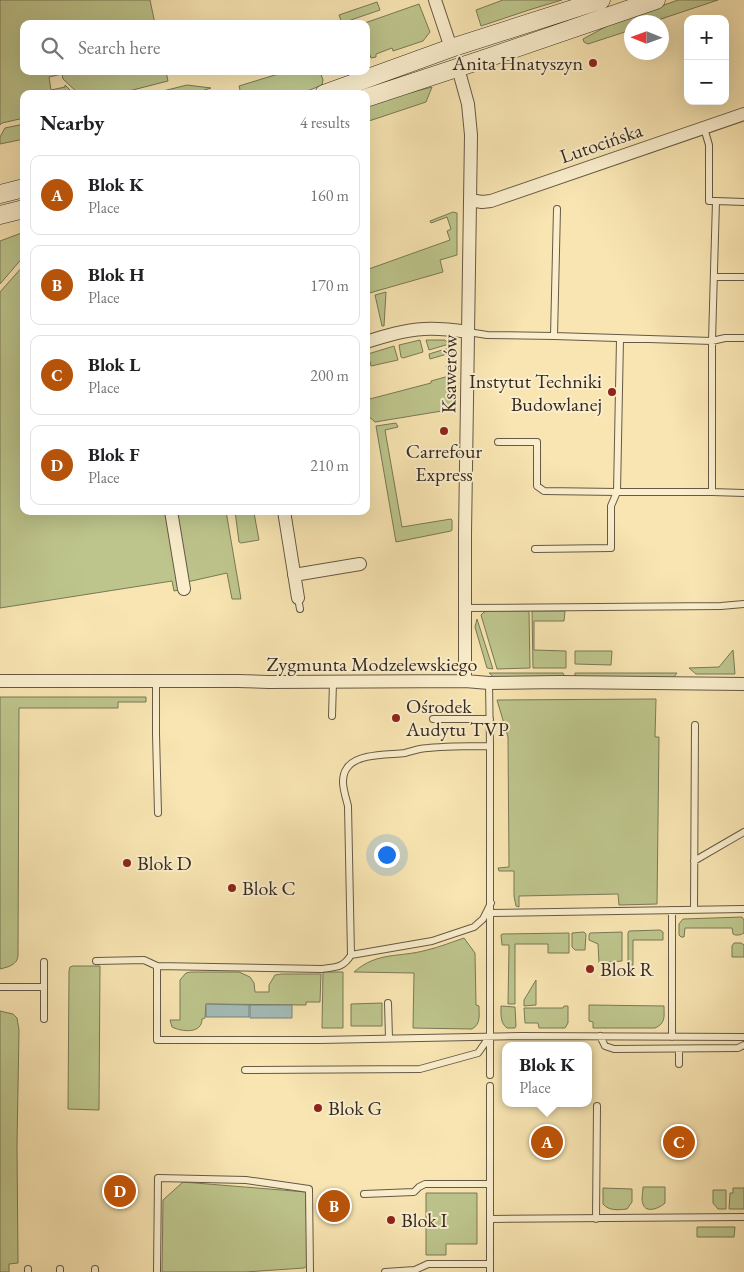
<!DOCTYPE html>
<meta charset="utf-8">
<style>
:root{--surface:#fff;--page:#f6f6f6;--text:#202124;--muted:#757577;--line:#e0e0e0;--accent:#b45309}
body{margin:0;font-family:"EB Garamond",serif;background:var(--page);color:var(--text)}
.controls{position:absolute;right:15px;top:15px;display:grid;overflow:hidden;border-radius:10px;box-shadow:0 5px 20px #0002}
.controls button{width:45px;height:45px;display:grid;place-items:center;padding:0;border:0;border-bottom:1px solid var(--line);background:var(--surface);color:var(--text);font:25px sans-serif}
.compass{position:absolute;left:624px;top:15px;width:45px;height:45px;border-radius:50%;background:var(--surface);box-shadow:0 5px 20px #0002;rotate:271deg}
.you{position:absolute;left:386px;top:854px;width:18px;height:18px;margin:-12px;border:4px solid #fff;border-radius:50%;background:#1a73e8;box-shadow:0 0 0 8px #1a73e833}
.badge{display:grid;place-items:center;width:32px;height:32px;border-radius:50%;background:var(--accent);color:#fff;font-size:16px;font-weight:700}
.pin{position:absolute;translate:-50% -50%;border:2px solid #fff;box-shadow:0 1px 5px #0006}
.popup{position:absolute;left:502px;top:1042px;width:90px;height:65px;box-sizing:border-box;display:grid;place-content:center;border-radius:10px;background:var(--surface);filter:drop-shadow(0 1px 4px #0005);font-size:16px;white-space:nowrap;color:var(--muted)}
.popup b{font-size:19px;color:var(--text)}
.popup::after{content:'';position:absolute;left:50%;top:100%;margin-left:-10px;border:10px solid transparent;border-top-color:var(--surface)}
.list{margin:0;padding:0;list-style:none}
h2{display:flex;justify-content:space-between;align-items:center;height:65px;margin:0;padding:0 20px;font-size:21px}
h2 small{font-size:16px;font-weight:400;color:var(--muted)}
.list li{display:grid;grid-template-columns:32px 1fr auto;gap:15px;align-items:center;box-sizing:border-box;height:80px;margin:0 10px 10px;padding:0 10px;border:1px solid var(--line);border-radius:10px}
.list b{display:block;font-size:19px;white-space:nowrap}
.list p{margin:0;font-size:16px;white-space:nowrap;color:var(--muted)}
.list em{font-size:16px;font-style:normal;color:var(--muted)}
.icon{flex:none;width:28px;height:28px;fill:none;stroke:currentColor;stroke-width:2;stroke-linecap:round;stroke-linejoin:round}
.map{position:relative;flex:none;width:744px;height:1272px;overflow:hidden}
.search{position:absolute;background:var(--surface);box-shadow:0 5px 20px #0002;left:20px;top:20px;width:350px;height:55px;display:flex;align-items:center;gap:12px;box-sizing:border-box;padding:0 18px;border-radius:10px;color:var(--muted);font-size:19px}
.panel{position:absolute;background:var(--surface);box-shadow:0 5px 20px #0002;left:20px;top:90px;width:350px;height:425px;border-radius:10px}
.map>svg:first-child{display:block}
.green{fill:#bdc58c;stroke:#7a7856}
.water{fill:#a3bcb8;stroke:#77827c}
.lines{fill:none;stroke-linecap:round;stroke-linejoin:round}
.lane-casing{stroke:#665945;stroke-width:8}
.street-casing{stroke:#665945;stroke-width:14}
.secondary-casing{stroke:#362a21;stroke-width:19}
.lane{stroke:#faeecd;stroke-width:6}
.street{stroke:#faeecd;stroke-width:12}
.secondary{stroke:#faeecd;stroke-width:18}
.poi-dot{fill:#8f2418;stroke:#faeecd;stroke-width:2}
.labels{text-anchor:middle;stroke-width:4;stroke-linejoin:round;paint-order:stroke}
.poi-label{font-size:20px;fill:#362a21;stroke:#faeecd;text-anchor:start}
.street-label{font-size:20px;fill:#362a21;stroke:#faeecd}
</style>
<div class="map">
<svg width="744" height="1272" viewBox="0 0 744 1272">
<rect width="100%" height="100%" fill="#f8e5b2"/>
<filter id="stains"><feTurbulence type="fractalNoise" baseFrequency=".004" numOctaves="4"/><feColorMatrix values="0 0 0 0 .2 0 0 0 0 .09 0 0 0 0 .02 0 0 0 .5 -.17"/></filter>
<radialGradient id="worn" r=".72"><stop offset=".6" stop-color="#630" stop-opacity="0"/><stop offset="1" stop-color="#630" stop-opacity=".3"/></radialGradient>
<!-- green -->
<path class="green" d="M0 0H150L155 24H24V71H166L168 81 117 94H79L63 79 62 74 49 77 51 90 65 87V85L74 94H24V118L2 123 0 125Z
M503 0H562L532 9 481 26 476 10Z
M678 0H718L652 22H632L631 30 588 44 584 42 583 39 609 25Z
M377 2 380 10 342 23 339 15Z
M419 4 430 32 423 41 393 51 392 48 376 54V57L371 58 366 43V24H362Z
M288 71H320L323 80 322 85 300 94H241L239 86Z
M187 85 211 88 192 94H151Z
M432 87 426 102 366 122V106L398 96Z
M24 124V139L0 144V137L5 128Z
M453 212 457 213V255L440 260 443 272 366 294V270L450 240 447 231 451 229 447 217 431 223 430 221Z
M24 232V256L0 284V241Z
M24 265V511H226L241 599H232L227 573 187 582 188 588 174 591 172 581 0 608V292Z
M386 292 384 326H382L375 295Z
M420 340 423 352 403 358 401 357 399 345Z
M426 340H445L449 344 429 350Z
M394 346 398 360 371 366 368 354Z
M452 347 455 351 454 409 375 422 366 414V400L431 383V381L449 376 446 366 450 365 447 354 430 359 429 354Z
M396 423 398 427 385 430 402 527 451 519 452 520V530L451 531 396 542 376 426Z
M235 511H260L254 513 259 540 241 543 239 542Z
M488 611H529L530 668 497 669 481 615 484 612Z
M532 611H565L564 621H534V650L566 651V668H533Z
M477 619 493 669 487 668 475 627Z
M733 650 735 674H696L689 668 719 667Z
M575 651H612L611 665 575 664Z
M489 673H563L564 675 563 677 496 679Z
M575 673H677L673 678 575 679Z
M0 697H146V702H118V708H19L18 956C17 965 8 967 0 969Z
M656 699 655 737H659L657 904 619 905 618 894 519 896V907L516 906 514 896V871H499L498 868 509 867 508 737 497 700Z
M742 917 744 920V933C741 935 736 936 733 934L732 928H685L684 937H681L679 935V924L683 919Z
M660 930 663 932V940H633V965H628V933L629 931Z
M584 932 586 934 585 950H575L572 947V933Z
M622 932V961L599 963 598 944 589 940V935L590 933Z
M569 933V953H548V944H515V1004H508L509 945H502L501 935 502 934Z
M464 938 475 953 476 1005 479 1006C479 1015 481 1024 472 1029L413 1028 414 973 354 972C378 951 399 958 427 950 440 947 452 942 464 938Z
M734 943H741L744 945V957H732V946Z
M73 966H100L99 1110 68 1109 69 971 70 967Z
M191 972H239L250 977 254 983 255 992H269V985L275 975 282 974H321L320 1002H306V1005L206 1004 205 1018 202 1019C202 1034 182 1032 172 1027L170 1020H180V980L186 973Z
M323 972H343V1028H322Z
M536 980V1005L524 1006V1000Z
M382 1003V1026H351V1004Z
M589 1005 664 1006C664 1016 666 1023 655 1028H593V1022L589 1021Z
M501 1006 515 1007 516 1026 515 1028H507C500 1023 501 1014 501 1006Z
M564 1006H568V1023L565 1028H539L538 1023H525L524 1008H563Z
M0 1011 13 1014 17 1018 19 1030 17 1145 18 1263 9 1264V1272H0Z
M183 1182 306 1192 307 1266 304 1268 245 1272H162L163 1200Z
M643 1187H665V1203C660 1208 646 1214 643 1204 641 1200 643 1192 643 1187Z
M603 1188 632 1189V1202L627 1209C618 1210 609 1211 603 1204Z
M733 1188H744V1209H729L730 1193H733Z
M713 1190H726V1209H718L713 1203Z
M426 1193H477V1244H446V1255H426Z
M697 1227H735L734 1237H697Z"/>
<!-- water -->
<path class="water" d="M206 1004 249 1005V1017H206Z
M250 1005H292V1018H250Z"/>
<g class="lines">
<!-- lane casing -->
<g class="lane-casing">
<path id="lane" d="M716 201 744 202
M714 277H744
M468 332 487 335 554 336 712 341 725 338H744
M554 336 557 209
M620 339 617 492H712V341L716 201H709V145L704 128
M498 442H537V486L544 491 617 492 611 506V548L535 549
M712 492 744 493
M298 598 300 609
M465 608 721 606 744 604
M156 681V734L158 813
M489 683 490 746
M332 716 333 682
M433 719H490
M694 861 744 832
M491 903 483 919 474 927 432 941 351 955C343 968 336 967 322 969L157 966V1040H320L521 1036 744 1037
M672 910V1037
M694 910 695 725
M490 913 744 909
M351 955 348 806C345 794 339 779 347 768 357 753 389 755 405 753 413 751 420 748 428 748 449 746 470 746 490 746V1075
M96 961 144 960 157 966
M44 962V1019
M0 987H44
M388 1003 389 1038
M600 1036 605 1046 614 1049 738 1048 744 1045
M679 1064V1049
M245 1070 420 1069 478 1053 490 1036
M490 1086V1272
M364 1194 414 1192 419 1187 425 1184H490
M490 1219 744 1217
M596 1219 597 1106
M95 1269V1272
M28 1272V1269
M60 1272V1269
M157 1272 158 1178 246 1180 309 1189 310 1272
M385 1272 415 1270 428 1264H490"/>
</g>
<!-- street casing -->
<g class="street-casing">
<path id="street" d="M435 0 451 48
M458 68 468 104 471 135 465 533V681
M470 200 482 202 491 201 744 114
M366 342C385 336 404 330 424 329 439 328 454 330 468 332
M171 511 184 589
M284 511 298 598
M294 575 360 564
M0 681H238L269 682 465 681 489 683 559 682 744 684"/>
</g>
<!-- secondary casing -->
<g class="secondary-casing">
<path id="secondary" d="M324 94 451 48 601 0
M366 98 487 58 656 0
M0 194 24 188
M0 215 24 209"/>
</g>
<!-- lane -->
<use href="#lane" class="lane"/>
<!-- street -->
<use href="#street" class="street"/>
<!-- secondary -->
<use href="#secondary" class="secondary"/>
</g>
<!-- markers -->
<g class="poi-dot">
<circle cx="593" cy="63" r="5"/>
<circle cx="612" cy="392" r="5"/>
<circle cx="444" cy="431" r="5"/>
<circle cx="396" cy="718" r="5"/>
<circle cx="127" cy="863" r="5"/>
<circle cx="232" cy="888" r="5"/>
<circle cx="590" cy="969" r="5"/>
<circle cx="318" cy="1108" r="5"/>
<circle cx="391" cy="1220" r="5"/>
</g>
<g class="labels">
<!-- poi labels -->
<g class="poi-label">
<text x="583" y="70" text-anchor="end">Anita Hnatyszyn</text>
<text x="602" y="388" text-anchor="end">Instytut Techniki<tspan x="602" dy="23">Budowlanej</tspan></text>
<text x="444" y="458" text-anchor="middle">Carrefour<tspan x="444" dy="23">Express</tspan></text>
<text x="406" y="713">Ośrodek<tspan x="406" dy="23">Audytu TVP</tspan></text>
<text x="137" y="870">Blok D</text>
<text x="242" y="895">Blok C</text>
<text x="600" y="976">Blok R</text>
<text x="328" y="1115">Blok G</text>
<text x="401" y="1227">Blok I</text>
</g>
<!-- street labels -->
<g class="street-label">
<text transform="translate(601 143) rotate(-19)" y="7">Lutocińska</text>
<text transform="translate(449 374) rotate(-89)" y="7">Ksawerów</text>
<text x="372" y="671">Zygmunta Modzelewskiego</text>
</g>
</g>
<rect width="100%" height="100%" filter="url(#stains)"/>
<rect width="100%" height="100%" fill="url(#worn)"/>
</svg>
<div class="controls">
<button>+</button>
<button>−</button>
</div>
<svg class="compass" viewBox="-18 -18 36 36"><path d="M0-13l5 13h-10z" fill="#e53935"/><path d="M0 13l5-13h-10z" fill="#757577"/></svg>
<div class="you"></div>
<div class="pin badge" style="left:547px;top:1142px">A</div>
<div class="popup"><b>Blok K</b>Place</div>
<div class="pin badge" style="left:334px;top:1206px">B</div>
<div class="pin badge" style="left:679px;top:1142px">C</div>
<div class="pin badge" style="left:120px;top:1191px">D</div>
<div class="search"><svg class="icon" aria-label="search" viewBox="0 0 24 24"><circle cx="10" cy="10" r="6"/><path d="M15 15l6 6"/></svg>Search here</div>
<section class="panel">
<h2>Nearby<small>4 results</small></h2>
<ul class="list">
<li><span class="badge">A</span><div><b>Blok K</b><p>Place</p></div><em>160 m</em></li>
<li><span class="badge">B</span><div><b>Blok H</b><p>Place</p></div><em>170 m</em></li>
<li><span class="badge">C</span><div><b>Blok L</b><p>Place</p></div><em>200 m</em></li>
<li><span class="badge">D</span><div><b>Blok F</b><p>Place</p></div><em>210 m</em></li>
</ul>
</section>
</div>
